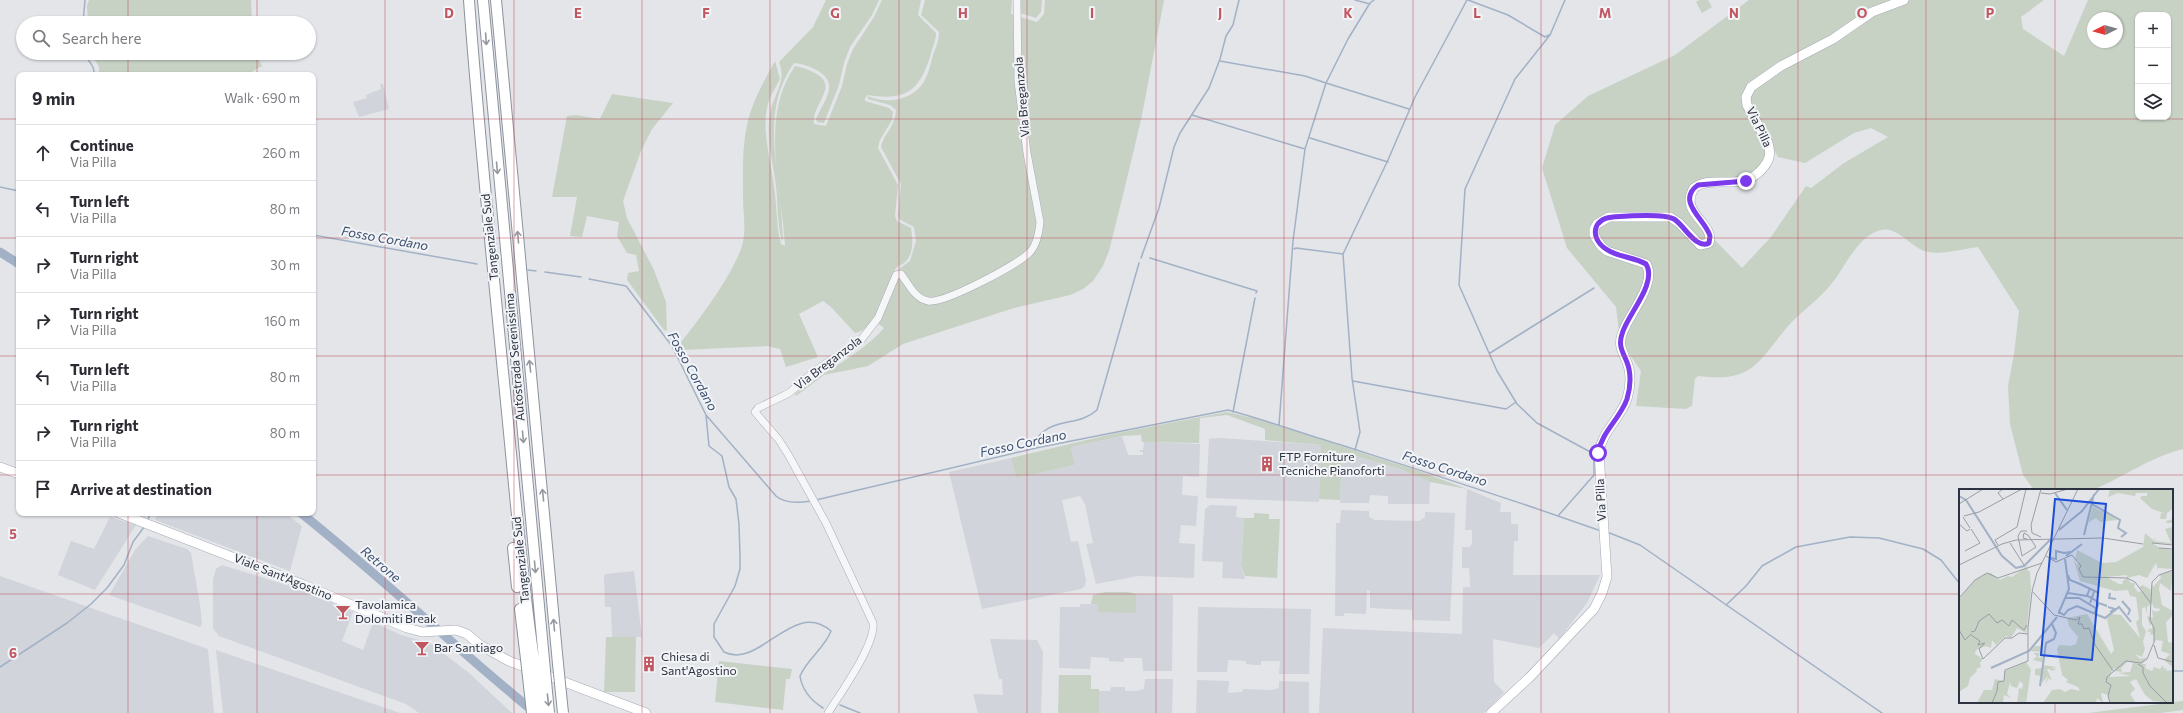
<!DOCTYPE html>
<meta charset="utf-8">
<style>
:root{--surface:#fff;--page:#f2f2f3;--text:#2b2b33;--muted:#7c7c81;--line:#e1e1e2}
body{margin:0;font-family:Commissioner,sans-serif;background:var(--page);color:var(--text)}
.controls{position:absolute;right:12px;top:12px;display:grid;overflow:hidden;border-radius:8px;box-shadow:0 1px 3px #0004}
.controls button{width:36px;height:36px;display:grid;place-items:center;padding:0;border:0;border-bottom:1px solid var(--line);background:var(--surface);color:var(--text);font:20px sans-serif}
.compass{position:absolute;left:2087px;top:12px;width:36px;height:36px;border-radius:50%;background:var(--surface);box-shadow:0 1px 3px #0004;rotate:265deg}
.stop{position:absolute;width:12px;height:12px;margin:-9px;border:3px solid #7c3aed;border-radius:50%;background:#fff}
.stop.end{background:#7c3aed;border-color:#fff;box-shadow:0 1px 4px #0008}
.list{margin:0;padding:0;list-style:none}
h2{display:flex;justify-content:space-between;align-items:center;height:52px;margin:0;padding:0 16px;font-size:17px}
h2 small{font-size:13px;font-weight:400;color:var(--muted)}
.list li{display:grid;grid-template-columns:26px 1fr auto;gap:12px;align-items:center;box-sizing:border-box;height:56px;padding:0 16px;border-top:1px solid var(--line)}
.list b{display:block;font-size:15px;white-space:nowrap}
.list p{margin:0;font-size:13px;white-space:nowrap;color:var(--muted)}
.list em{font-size:13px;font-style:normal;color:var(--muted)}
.icon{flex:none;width:22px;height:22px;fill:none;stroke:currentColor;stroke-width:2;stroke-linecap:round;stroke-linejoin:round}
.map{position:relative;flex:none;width:2183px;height:713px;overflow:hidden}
.search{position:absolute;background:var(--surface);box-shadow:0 1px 3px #0004;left:16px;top:16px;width:300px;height:44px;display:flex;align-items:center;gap:10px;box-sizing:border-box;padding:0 14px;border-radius:22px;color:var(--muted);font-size:15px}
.panel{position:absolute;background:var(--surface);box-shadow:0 1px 3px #0004;left:16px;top:72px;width:300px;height:444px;border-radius:8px}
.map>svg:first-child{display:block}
.built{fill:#d1d4db}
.green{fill:#c7d2c5;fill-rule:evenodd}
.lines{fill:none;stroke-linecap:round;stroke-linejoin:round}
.stream{stroke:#a2b1c5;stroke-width:1.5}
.river{stroke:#a2b1c5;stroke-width:9}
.minor-casing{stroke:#a8acb3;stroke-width:8}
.major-casing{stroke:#a3a9b4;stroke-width:10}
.highway-casing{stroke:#8c929e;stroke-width:12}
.minor{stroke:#f5f6f8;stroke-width:7}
.major{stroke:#fff;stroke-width:9}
.highway{stroke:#fff;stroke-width:10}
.highway-bridge-casing{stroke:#8c929e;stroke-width:12;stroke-linecap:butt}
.highway-bridge{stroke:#fff;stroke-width:10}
.oneway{stroke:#9698a0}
.route{stroke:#7c3aed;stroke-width:5}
.grid{fill:none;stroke:#c05660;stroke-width:1;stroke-opacity:0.55}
.labels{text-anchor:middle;stroke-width:4;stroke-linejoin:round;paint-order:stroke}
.street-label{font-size:12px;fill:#2c3240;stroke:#f2f4f7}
.poi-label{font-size:12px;fill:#2c3240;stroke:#f2f4f7;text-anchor:start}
.water-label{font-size:13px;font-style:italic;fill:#3b4f6f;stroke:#f2f4f7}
.inset-river{fill:none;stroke:#a2b1c5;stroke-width:2}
.inset-road{fill:none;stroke:#9a9da5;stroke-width:1}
.view{fill:#1d4ed8;fill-opacity:0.15;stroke:#1d4ed8;stroke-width:2}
.inset-edge{fill:none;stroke:#2c3240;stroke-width:2}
.grid-label{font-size:13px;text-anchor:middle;font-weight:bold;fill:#c05660;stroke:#f2f4f7;stroke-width:4;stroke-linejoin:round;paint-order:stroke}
</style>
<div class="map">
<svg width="2183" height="713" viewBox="0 0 2183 713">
<rect width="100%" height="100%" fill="#e3e5e9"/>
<!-- built -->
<path class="built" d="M380 84H383L389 109 359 117 353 102 367 98 366 95 381 89Z
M1122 436 1128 455H1143V452H1140V450H1143L1144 442 1200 444 1199 477 1183 476 1182 492V495L1198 496 1196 526 1181 525 1179 543 1195 544 1194 578 1138 576 1096 584 1086 544 1093 543 1085 504 1080 496 1062 500 1071 542 1078 541 1086 580 1085 586 1081 589 982 609 949 472 1011 458 1016 478 1075 465 1071 447Z
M1220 438 1321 445 1319 502 1206 498 1209 439Z
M1342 452 1400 469 1430 482 1429 504H1388V496L1370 495 1369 503H1340Z
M1467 489 1501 503 1500 512H1511V524H1518V541H1514L1513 575H1600L1587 603 1559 639 1554 633 1539 648 1493 639 1494 682 1504 692 1484 713H1319L1323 628 1462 634 1463 587H1470V582L1469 568H1462V547H1470L1472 543V530H1465Z
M1210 505 1237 506 1236 517 1244 518 1241 565 1245 579 1222 578 1223 562 1202 561 1205 509Z
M1341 510 1369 511V517L1375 520 1419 521 1425 517V512L1455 513 1450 621 1412 620V610L1370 608V591L1367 590 1366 614 1344 613V616H1335L1336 523H1340Z
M158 513H285L302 526 290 571 155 520Z
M110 517 136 525 95 590 58 575 71 541 94 549Z
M148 536 187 549 191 553 200 605 202 624 200 627 109 595 135 550Z
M222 565 290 586 322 598 353 612 342 641 363 650 373 622 401 635 430 643 469 673 512 713H419L406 704 219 636 213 628V579L216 569Z
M634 571 642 637H612L611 607H605L604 576 605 574Z
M0 576 208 649 214 713H0Z
M1136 594 1173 595 1172 671H1143L1142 658H1124V662L1109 661V658L1091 657 1090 669 1059 668 1060 607H1080V604H1098V612H1136Z
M1198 607 1311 609 1309 674H1279L1280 661H1261V665H1255L1246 664V661L1228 660 1227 672H1197Z
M990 639 1037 640 1043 652 1041 713H978L973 694 1003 695 1002 679H999Z
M216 650 400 713H223Z
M1145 679H1173L1172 713H1099V691H1110L1111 687H1125V691H1137L1144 689Z
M1197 680 1229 681 1228 693 1242 692 1243 689 1272 690 1279 688V681L1309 682V713H1196Z"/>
<!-- green -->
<path class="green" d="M89 0H251L252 23H88L87 6Z
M826 0H879L872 15 850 47 844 63 839 85 824 123 817 122 816 119C820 109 828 98 829 89 832 73 806 64 794 63 759 112 780 169 782 224 782 229 784 238 782 241 777 223 778 204 776 186 773 162 766 138 770 113 774 93 787 82 779 62L813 27Z
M882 0H921L918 15 936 33C936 41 932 48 930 57 919 92 904 101 868 95L865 98V101L889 108 893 112 892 120 880 140 878 148 898 185 895 216 897 221 911 228C913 240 914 255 904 263 902 265 898 266 896 268 885 289 882 327 855 333L831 307 823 301 799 314 818 357 786 367 780 349 767 346 683 350 680 346 681 342C698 322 738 267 743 242 746 227 743 212 743 197 743 173 742 148 747 125 752 102 764 81 775 61L780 79C777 85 773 91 770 98 759 125 771 159 774 186 777 205 776 225 781 244L785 246C782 188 759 118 795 66 802 67 807 69 813 72 842 86 811 103 814 124L826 126 842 86 847 64 853 49 874 17Z
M925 0H1012L1011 14 1037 22 1044 14 1045 0H1164L1141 120 1124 191 1109 251 1103 266 1093 281 1083 289 1070 295 1014 308 903 344 868 366 824 375 796 396 795 394C826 369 857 358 884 328L876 322 899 269 910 261 916 241 914 227 899 219 898 216 901 184 881 147C884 133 895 128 896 110L890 105 868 99V96C885 104 907 101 920 87 928 78 930 66 933 55 936 47 939 41 939 32L921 15Z
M1021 0H1042L1041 12 1036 18 1020 13Z
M1699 0H1708L1712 7 1702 13 1696 2Z
M1749 0H2044L2021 17 2023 29 2064 56 2088 0H2183V449C2150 457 2124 477 2093 490 2087 492 2044 490 2034 490L2023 475 2010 424 2008 386 2014 354 2019 311 1978 247C1961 249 1940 256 1924 251 1911 246 1896 226 1881 230 1858 236 1846 265 1833 282 1820 299 1803 310 1789 325 1758 361 1754 383 1698 376L1695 379 1692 406 1686 409 1636 406 1641 371 1628 352 1619 331 1616 307 1567 248 1542 168 1555 125 1588 96 1675 55ZM2138 15H2168V117H2138ZM2093 18H2117V42H2093ZM1871 128 1888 137 1844 163 1811 188 1806 186 1771 237 1742 268 1711 236 1691 199 1699 186 1757 177 1772 146 1778 157 1805 163 1854 133Z
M91 53H256L262 66 246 75H99V67Z
M612 94 673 103 652 129 641 151 623 201 627 218 654 270 666 302 667 331 664 330 627 280 628 273 639 271 636 255 627 253 617 236 619 222 587 216 582 237 570 236 577 197H552L567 116 576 115 600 119Z
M1227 412 1257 419 1419 471 1467 489 1430 482 1400 469 1342 452 1340 500 1319 499 1321 445 1265 440V429L1227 415 1200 418 1199 443 1142 442 1141 435 1122 436 1071 447 1075 465 1016 478 1011 458 1112 434Z
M1254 513 1269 514V519H1280L1277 578 1245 576 1241 565 1244 518H1254Z
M1105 592H1128L1136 594V613L1098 612V604H1091L1093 595Z
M606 637H636L635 692H604Z
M719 661 792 669 790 679H786L783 710 715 702Z
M1059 675H1091V689H1099V713H1058Z
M2183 701V710L2161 713H2088Z"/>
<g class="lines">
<!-- stream -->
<path class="stream" d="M1355 0 1370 4
M1374 0 1370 3 1348 39 1326 83 1409 109
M1468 0 1508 15 1545 37 1549 35
M1565 0 1550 35 1515 79 1465 189 1459 285 1497 371 1517 404 1537 423 1594 454V475L1558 516 1601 531
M83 23 85 0
M85 53C87 62 95 64 94 75
M1192 115 1305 149 1326 83 1305 76 1220 61
M1310 138 1388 162
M0 187 19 191
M313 235 477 264
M1294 249 1296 248 1343 254
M1141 258 1159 208 1174 147 1180 133 1209 88 1220 59 1226 36 1233 25 1239 0
M1150 258 1257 291 1256 293
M528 270 536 271
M545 272 581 277
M589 279 626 286 672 346 706 415 776 496C785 504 799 503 811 501
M1490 353 1594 288
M1353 381 1506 409 1516 402
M1233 412 1255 298
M706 415 709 446 722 456 729 487 736 499 739 524 740 556V569L735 586 714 624V637L724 652C760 670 793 598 831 631 824 649 807 659 800 676 802 690 812 701 823 708
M1279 425 1293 241 1305 149
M1029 450C1049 412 1075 430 1097 410L1139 263
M1355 450 1360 432 1352 378 1343 254 1388 160 1415 97 1467 0
M816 500 1036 448 1228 410C1266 420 1303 434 1341 445 1413 468 1486 491 1558 516
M148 520 150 513
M1607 532 1640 545 1882 713
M1726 605 1746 586 1762 566 1796 547 1850 537 1879 538 1923 549 1941 560 1960 584
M0 667 67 623 91 604 107 588 124 565 133 542 144 527
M2172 671H2183
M840 705 860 713"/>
<!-- river -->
<path class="river" d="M0 252 19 264
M301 513C381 577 455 647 534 712"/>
<!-- minor casing -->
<g class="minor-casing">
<path id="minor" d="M828 713C840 694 876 644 873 623L826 523 789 456 779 440 755 412 758 408 789 393 816 370 861 340 878 318 896 275 901 274C908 283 915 299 928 301 944 304 1017 265 1029 253 1037 246 1039 232 1040 222L1027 153 1018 81 1017 0"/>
</g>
<!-- major casing -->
<g class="major-casing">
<path id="major" d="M0 467 19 474
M119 513 304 585 407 628 422 632 456 630 467 634 480 645 509 661 646 713
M1491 713 1530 677 1594 609 1602 593 1607 577 1599 453C1602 431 1620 419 1627 399 1630 389 1631 379 1629 369 1626 355 1617 349 1622 334 1628 315 1658 283 1646 264L1607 251 1601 246 1594 235V229L1597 224 1609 217H1670L1679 223 1700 245 1709 243C1716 224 1678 213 1694 188 1713 173 1742 194 1763 168 1770 160 1771 153 1768 143L1747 105 1746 97 1751 87 1781 66 1833 39 1872 12 1904 0"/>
</g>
<!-- highway casing -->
<g class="highway-casing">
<path id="highway" d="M469 0C478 124 491 248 503 372 513 468 520 564 534 660
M483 0 544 660
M496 0 558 664
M513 548 517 587
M520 609 526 659"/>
</g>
<!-- minor -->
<use href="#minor" class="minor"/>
<!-- major -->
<use href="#major" class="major"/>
<!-- highway -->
<use href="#highway" class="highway"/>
<!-- highway-bridge casing -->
<g class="highway-bridge-casing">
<path id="highway-bridge" d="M526 659 532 713
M534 660 539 713
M544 660 549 713
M558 664 563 713"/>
</g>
<!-- highway-bridge -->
<use href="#highway-bridge" class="highway-bridge"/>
</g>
<!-- one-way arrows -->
<defs><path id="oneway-shaft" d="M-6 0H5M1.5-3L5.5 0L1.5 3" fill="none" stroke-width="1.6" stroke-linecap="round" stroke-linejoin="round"/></defs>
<g class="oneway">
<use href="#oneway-shaft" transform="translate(486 39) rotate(86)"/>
<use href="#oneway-shaft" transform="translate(497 168) rotate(85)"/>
<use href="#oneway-shaft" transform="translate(518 237) rotate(-95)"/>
<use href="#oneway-shaft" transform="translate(530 366) rotate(-96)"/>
<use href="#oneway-shaft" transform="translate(523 437) rotate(85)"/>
<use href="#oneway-shaft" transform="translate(543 495) rotate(-96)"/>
<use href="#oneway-shaft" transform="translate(535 567) rotate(85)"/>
<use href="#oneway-shaft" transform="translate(554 625) rotate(-95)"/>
<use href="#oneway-shaft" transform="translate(548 700) rotate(84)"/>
</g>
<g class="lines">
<!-- route -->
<path class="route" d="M1598 453C1602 431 1620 419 1627 399 1630 389 1631 379 1629 369 1626 355 1617 349 1622 334 1627 315 1658 283 1646 264 1634 257 1617 257 1606 249 1589 238 1593 218 1613 217 1627 216 1663 213 1674 219 1684 225 1696 250 1709 243L1710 236C1706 220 1675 201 1698 185L1746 181"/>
</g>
<!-- grid -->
<path class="grid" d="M128 0V23M257 0V23M385 0V713M514 0V713M642 0V713M770 0V713M899 0V713M1027 0V713M1156 0V713M1284 0V713M1413 0V713M1541 0V713M1669 0V713M1798 0V713M1926 0V713M2055 0V490M128 53V75M257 53V75M0 119H19M313 119H2183M0 238H19M313 238H2183M0 356H19M313 356H2183M0 475H19M313 475H2183M128 513V713M257 513V713M0 594H1960M2172 594H2183M2055 702V713"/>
<!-- icons -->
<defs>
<g id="building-bare" transform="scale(1.2)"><path d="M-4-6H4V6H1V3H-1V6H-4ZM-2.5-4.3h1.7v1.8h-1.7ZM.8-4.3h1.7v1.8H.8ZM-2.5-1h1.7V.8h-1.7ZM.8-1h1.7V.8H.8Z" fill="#c05660" stroke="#f2f4f7" stroke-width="2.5" paint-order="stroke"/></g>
<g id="bar-bare" transform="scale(1.2)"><path d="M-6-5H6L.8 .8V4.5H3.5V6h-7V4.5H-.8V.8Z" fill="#c05660" stroke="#f2f4f7" stroke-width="2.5" paint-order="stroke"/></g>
</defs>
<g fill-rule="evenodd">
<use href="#building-bare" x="1267" y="464"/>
<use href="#bar-bare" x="343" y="612"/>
<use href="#bar-bare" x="422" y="648"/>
<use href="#building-bare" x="649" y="664"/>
</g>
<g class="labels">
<!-- street labels -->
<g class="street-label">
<text transform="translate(1022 97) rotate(-95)" y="4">Via Breganzola</text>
<text transform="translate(1759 127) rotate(64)" y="4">Via Pilla</text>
<text transform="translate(490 237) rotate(-96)" y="4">Tangenziale Sud</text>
<text transform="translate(515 357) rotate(-95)" y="4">Autostrada Serenissima</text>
<text transform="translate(828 363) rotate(-37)" y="4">Via Breganzola</text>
<text transform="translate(1601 500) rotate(-93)" y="4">Via Pilla</text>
<text transform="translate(521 560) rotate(-96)" y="4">Tangenziale Sud</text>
<text transform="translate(283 577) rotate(22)" y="4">Viale Sant'Agostino</text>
</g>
<!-- poi labels -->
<g class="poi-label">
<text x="1279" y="461">FTP Forniture<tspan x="1279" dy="14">Tecniche Pianoforti</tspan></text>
<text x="355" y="609">Tavolamica<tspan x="355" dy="14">Dolomiti Break</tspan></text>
<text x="434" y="652">Bar Santiago</text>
<text x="661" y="661">Chiesa di<tspan x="661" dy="14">Sant'Agostino</tspan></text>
</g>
<!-- water labels -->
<g class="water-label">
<text transform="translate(385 238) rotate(10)" y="5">Fosso Cordano</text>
<text transform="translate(693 371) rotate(61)" y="5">Fosso Cordano</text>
<text transform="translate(1023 443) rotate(-12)" y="5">Fosso Cordano</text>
<text transform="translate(1445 468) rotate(18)" y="5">Fosso Cordano</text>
<text transform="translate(381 564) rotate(40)" y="5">Retrone</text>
</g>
</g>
<!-- overview -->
<g transform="translate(1959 489)">
<rect width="214" height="214" fill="#e3e5e9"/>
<path d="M151 0H214V20L208 24 207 30H201L202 24H205L193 20 181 9 183 7H188V4H177L176 7 159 4 149 8ZM134 17 141 22H147L158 31 141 33 137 29 129 34ZM214 30V54L212 55 193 54 201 59 214 61V80L199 79V81L197 74 188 89 180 86 168 89V86L147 88 160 95H164L163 93 168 89 172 94H176L175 98 179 103 184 102 180 99 183 96 191 100 192 104 193 95 194 98 202 89 201 86 214 81 212 102 201 94 200 100 203 116 214 122V126L207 133 209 153 214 154V179L205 171 211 165 202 162 204 152 197 151 196 153H195V140V145L191 146 192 141 191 143H189L190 139 192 141 194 136 192 135 191 137 188 127 194 129 193 121 198 123 202 120 195 119 193 114 188 118V125L186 118 183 119V136L187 142 184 153 186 160 183 168 176 165 181 170 188 168 183 175H187L186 179 193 182 195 178 201 180 204 176 205 180 208 179 207 182 214 181V214L194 212 186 206 177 190 171 193 176 200 171 205 177 214H151L149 206 142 204 144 214 138 209 137 214H84L93 201 101 200 106 203 112 200 121 202 119 198 107 193 109 191 103 186 98 160 100 156 112 157 117 155 119 148 110 137 108 129 128 125 152 165 155 161 148 130 151 125 162 126 181 149 177 133 180 130 177 108 171 107 169 101 156 102 121 92 114 69 118 76 120 72 116 71 118 61 143 74 157 73 184 58 186 44 194 51 198 49 194 52 212 54 206 40 213 38V34H208L207 32ZM169 172 174 174 171 183 159 184 172 187 151 188 153 181 156 179V182L163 183 162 179ZM68 77 69 82H71L72 102 67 144 58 139 52 149 47 147 37 156 33 151 32 159 27 157 17 161 16 165 24 170 21 174 22 178 17 180 18 182 11 189 9 197 0 203V110L15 92 28 84H32L41 91 49 87 53 88ZM76 157H83L84 176 98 178 92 179 98 180 92 182 91 180H88L93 192 90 189 86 196 89 187 83 194 82 187 76 186V180L83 179 84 176 83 173 74 171 78 167 74 164H81L79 169 83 168 82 163 71 162ZM67 173 72 181 67 214H58L60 199 63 200 64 195 61 192 58 199 52 197 51 193 48 205 52 209 45 206 44 214H18L25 201H33L36 190 45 192 46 182Z" fill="#c7d2c5" fill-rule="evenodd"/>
<path class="inset-river" d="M96 4 108 21M0 7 7 11 43 67 57 79 65 77 91 51M133 15 161 31 159 39 167 44 162 48M100 41 123 22 140 0M125 46 135 5M107 67 123 55M92 69 97 70V62L105 64 112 63M109 86 111 91 121 95M121 95 140 104M131 99 128 107 133 109 135 102M109 104 128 107M151 104 150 109 157 110M107 109H120L138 120M163 112 171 121 169 126M131 114 133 109 140 114M149 118 156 120 151 123M100 123 110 100 106 70M100 125V123L105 126 109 121 118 117 146 129 160 118 172 133M135 125 140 114 148 117M91 152 95 150 97 144 93 135M32 179 70 162 98 128M81 197 87 154 91 152"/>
<path class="inset-road" d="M44 0 39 4 44 10M82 0 72 36 73 44 82 48M119 0 78 84 73 102 95 126 117 131 121 128 119 135H123L125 140 130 139 136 156 155 183M82 4 91 5 109 0M0 15 24 0M5 27 20 23 63 0M4 28 11 39M0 35 8 42 11 40M68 42H62L59 47 63 67 77 58 69 46 65 44 64 49 68 50M51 54 65 76M193 54 214 56M39 56 36 51 58 38 67 0M200 59 214 60M6 62 21 54 12 40M87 67 97 73 113 66 122 77 120 80 124 88 168 89 176 93 191 113M0 76 43 55 57 51 144 49 184 55M0 109 16 91 28 84 39 89 83 74M0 141 6 151 12 145M12 143 16 142 20 132 30 125 38 134 43 131 50 137 53 131 65 141 68 136M12 146 21 152 19 156 26 154 20 160 24 170 46 149H53L60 144 69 145M195 156 199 169 214 173M179 175 184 178V184L191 197 208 214M33 214 38 202 39 193 45 192 46 181 69 172V138L73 103M151 214 149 207 152 196 147 193 148 188 167 172 182 174 188 170 195 153V139L191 131 193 93 200 86 214 81"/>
<path class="view" d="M96 10 147 15 133 171 82 166Z"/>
<rect width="214" height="214" class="inset-edge"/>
</g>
<g class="grid-label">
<text x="449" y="18">D</text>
<text x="578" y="18">E</text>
<text x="706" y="18">F</text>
<text x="835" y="18">G</text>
<text x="963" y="18">H</text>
<text x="1092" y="18">I</text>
<text x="1220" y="18">J</text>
<text x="1348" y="18">K</text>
<text x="1477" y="18">L</text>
<text x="1605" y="18">M</text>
<text x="1734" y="18">N</text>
<text x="1862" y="18">O</text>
<text x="1990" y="18">P</text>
<text x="13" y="539">5</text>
<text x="13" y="658">6</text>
</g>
</svg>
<div class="controls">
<button>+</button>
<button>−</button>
<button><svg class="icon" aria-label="layers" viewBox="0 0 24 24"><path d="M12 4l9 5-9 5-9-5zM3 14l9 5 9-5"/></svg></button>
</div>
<svg class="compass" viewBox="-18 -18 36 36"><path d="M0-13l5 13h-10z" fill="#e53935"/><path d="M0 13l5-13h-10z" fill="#7c7c81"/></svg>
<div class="stop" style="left:1598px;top:453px"></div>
<div class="stop end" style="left:1746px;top:181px"></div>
<div class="search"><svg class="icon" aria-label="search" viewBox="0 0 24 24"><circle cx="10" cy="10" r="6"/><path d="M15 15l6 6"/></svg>Search here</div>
<section class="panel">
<h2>9 min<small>Walk · 690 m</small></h2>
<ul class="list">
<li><svg class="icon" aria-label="ahead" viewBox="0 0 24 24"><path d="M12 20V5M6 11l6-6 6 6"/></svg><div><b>Continue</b><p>Via Pilla</p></div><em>260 m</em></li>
<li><svg class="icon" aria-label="left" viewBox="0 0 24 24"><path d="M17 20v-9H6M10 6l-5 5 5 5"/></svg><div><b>Turn left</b><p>Via Pilla</p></div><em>80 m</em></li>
<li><svg class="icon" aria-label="right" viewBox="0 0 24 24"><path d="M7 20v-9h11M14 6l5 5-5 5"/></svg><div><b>Turn right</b><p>Via Pilla</p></div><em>30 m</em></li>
<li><svg class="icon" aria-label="right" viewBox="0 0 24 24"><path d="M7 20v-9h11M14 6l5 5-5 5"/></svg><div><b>Turn right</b><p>Via Pilla</p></div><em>160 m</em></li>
<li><svg class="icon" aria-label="left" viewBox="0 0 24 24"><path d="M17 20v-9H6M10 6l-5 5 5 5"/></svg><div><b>Turn left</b><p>Via Pilla</p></div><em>80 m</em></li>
<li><svg class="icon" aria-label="right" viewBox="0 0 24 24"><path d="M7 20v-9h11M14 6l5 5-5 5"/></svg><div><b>Turn right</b><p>Via Pilla</p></div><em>80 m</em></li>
<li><svg class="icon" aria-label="arrive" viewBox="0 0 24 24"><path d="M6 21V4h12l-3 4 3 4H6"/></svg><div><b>Arrive at destination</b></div></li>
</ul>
</section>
</div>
